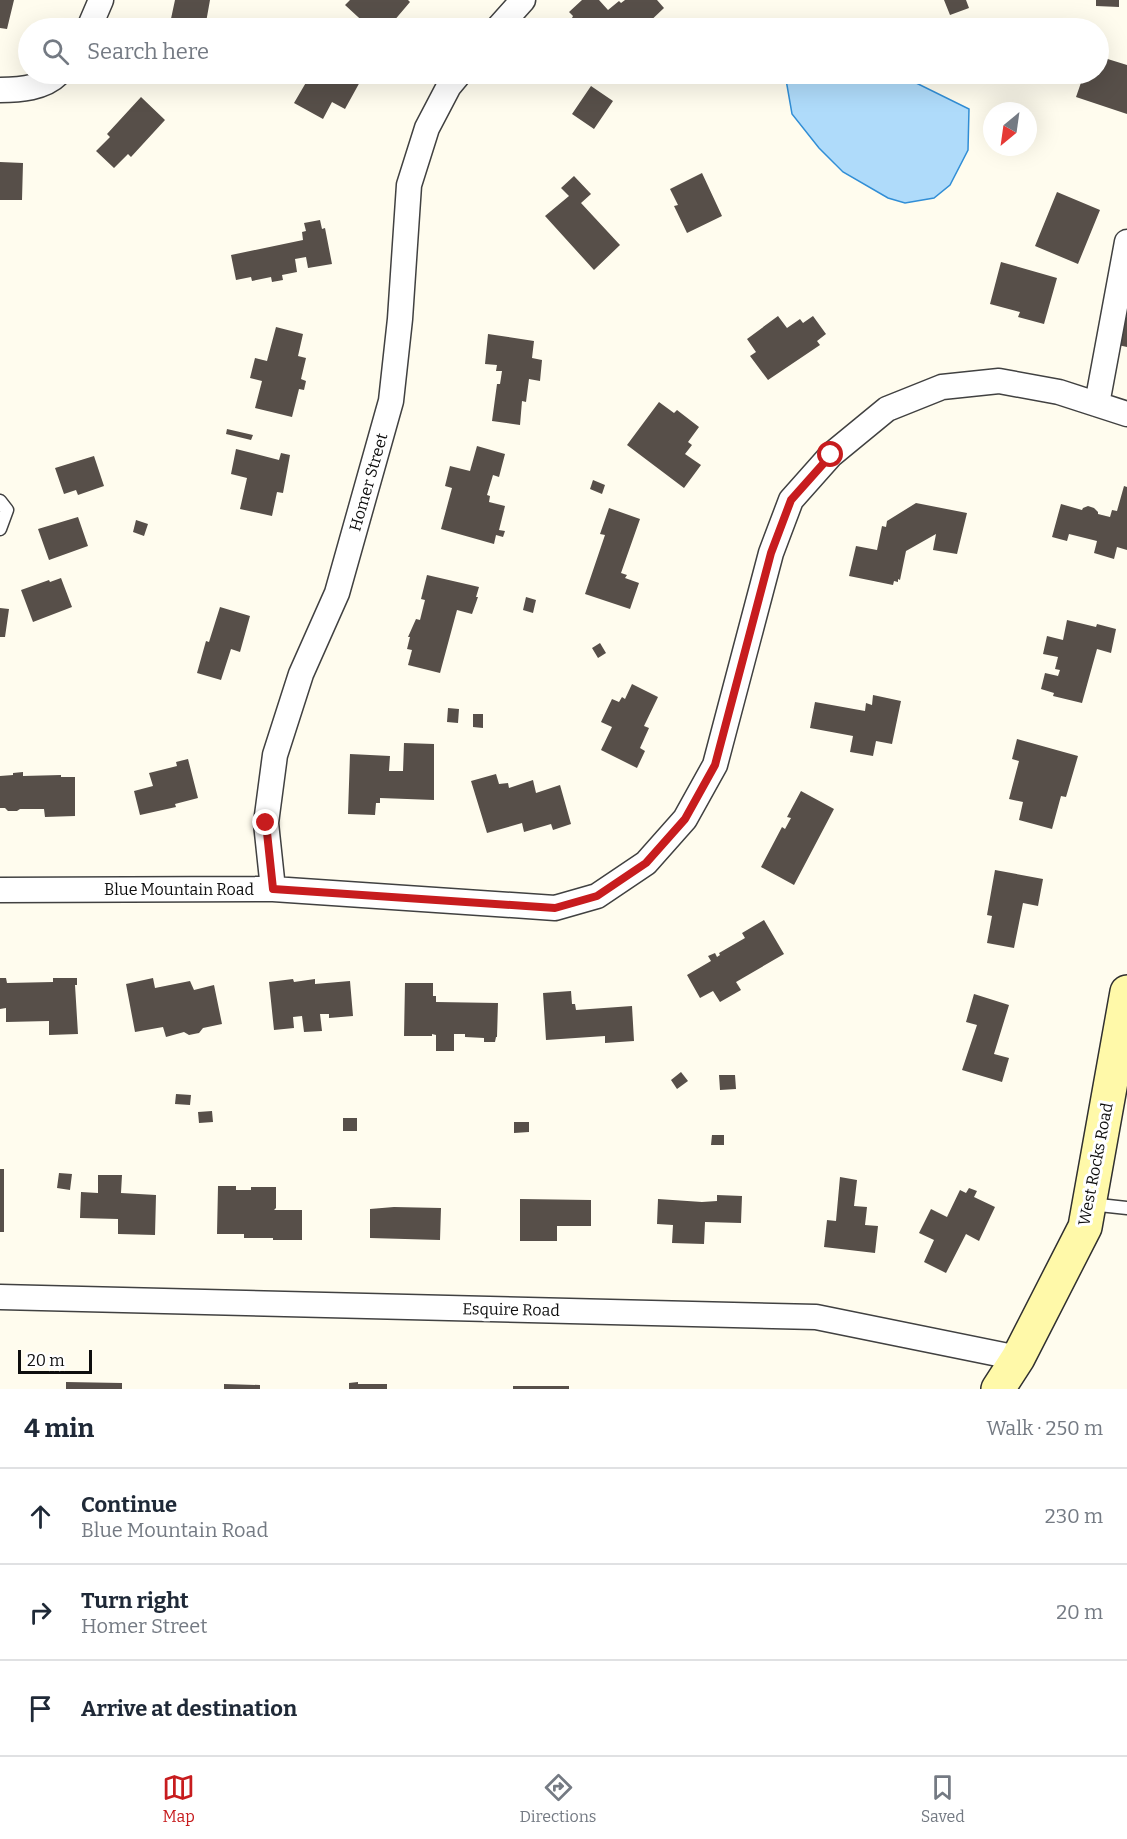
<!DOCTYPE html>
<meta charset="utf-8">
<style>
:root{--surface:#fff;--page:#f6f6f7;--text:#1f2937;--muted:#747a83;--line:#e0e1e3;--accent:#c71c1e}
body{margin:0;font-family:Bitter,serif;background:var(--page);color:var(--text)}
.compass{position:absolute;left:983px;top:102px;width:54px;height:54px;border-radius:50%;background:var(--surface);box-shadow:0 6px 24px #0002;rotate:209deg}
.scale{position:absolute;left:18px;bottom:15px;width:74px;box-sizing:border-box;padding-left:6px;border:3px solid #0e0e0e;border-top:0;font-size:16px;line-height:21px;white-space:nowrap;color:#0e0e0e;-webkit-text-stroke:4px #fff;paint-order:stroke}
.stop{position:absolute;width:18px;height:18px;margin:-14px;border:4px solid #c71c1e;border-radius:50%;background:#fff}
.stop.end{background:#c71c1e;border-color:#fff;box-shadow:0 2px 6px #0008}
.list{margin:0;padding:0;list-style:none}
h2{display:flex;justify-content:space-between;align-items:center;height:78px;margin:0;padding:0 24px;font-size:26px}
h2 small{font-size:20px;font-weight:400;color:var(--muted)}
.list li{display:grid;grid-template-columns:39px 1fr auto;gap:18px;align-items:center;box-sizing:border-box;height:96px;padding:0 24px;border-top:2px solid var(--line)}
.list b{display:block;font-size:22px;white-space:nowrap}
.list p{margin:0;font-size:20px;white-space:nowrap;color:var(--muted)}
.list em{font-size:20px;font-style:normal;color:var(--muted)}
.icon{flex:none;width:33px;height:33px;fill:none;stroke:currentColor;stroke-width:2;stroke-linecap:round;stroke-linejoin:round}
.map{position:relative;flex:none;width:1127px;height:1389px;overflow:hidden}
.search{position:absolute;background:var(--surface);box-shadow:0 6px 24px #0002;left:18px;right:18px;top:18px;height:66px;display:flex;align-items:center;gap:15px;box-sizing:border-box;padding:0 21px;border-radius:33px;color:var(--muted);font-size:22px}
.sheet{height:366px;background:var(--surface)}
nav{display:flex;justify-content:space-around;align-items:center;box-sizing:border-box;height:84px;border-top:2px solid var(--line);background:var(--surface);font-size:16px;color:var(--muted)}
nav a{display:grid;justify-items:center;gap:3px}
nav .on{color:var(--accent)}
.map>svg:first-child{display:block}
.water{fill:#afdbfa;stroke:#318ed6;stroke-width:1.5}
.building{fill:#574f49}
.lines{fill:none;stroke-linecap:round;stroke-linejoin:round}
.service-casing{stroke:#414141;stroke-width:15}
.minor-casing{stroke:#414141;stroke-width:27}
.secondary-casing{stroke:#303030;stroke-width:36}
.service{stroke:#fff;stroke-width:12}
.minor{stroke:#fff;stroke-width:24}
.secondary{stroke:#fff9a9;stroke-width:33}
.route{stroke:#c71c1e;stroke-width:8}
.labels{text-anchor:middle;stroke-width:6;stroke-linejoin:round;paint-order:stroke}
.street-label{font-size:16px;fill:#0e0e0e;stroke:#fff}
</style>
<div class="map">
<svg width="1127" height="1389" viewBox="0 0 1127 1389">
<rect width="100%" height="100%" fill="#fffcee"/>
<!-- water -->
<path class="water" d="M785 74H898L969 109 968 150 950 185 934 198 905 203 888 198 843 172 819 148 792 114Z"/>
<!-- building -->
<path class="building" d="M0 0H14L7 29 0 28Z
M175 0H210L205 28H169Z
M350 0H408L410 2 393 22 388 18 379 28H370L345 5Z
M582 0H599L608 10 619 1 621 3 625 0H657L664 8 645 26 647 28H581L572 18 573 16 569 12Z
M944 0H966L969 8 950 15Z
M1096 0H1119V7L1096 6Z
M1098 56 1127 65V114L1076 97 1084 74H1098Z
M311 74H349L361 80 345 109 332 102 323 119 294 103Z
M591 86 613 101 594 129 572 114Z
M141 97 165 120 131 157 128 154 114 168 96 151 110 137 107 134Z
M0 162 23 163 22 200H0Z
M702 173 722 216 687 233 674 206 678 205 670 189Z
M574 176 591 194 581 203 620 245 594 270 545 216 569 196 561 188Z
M1057 192 1100 210 1078 264 1035 246Z
M320 220 322 229 325 228 332 264 308 268 306 257 295 259 297 272 282 275 283 280 272 282 271 277 252 281 251 277 236 280 231 255 303 240 302 232 306 231 304 223Z
M1001 262 1057 278 1044 324 1018 317 1020 312 990 304Z
M778 316 787 328 800 319 803 323 813 316 826 334 817 341 820 345 768 380 750 356 756 352 747 339Z
M1126 317H1127V347L1118 345Z
M276 327 303 334 298 356 306 358 301 379 306 381 304 390 299 389 292 417 255 408 262 381 250 378 255 358 267 361Z
M488 334 534 341 532 358 542 360 540 381 529 379 526 402 522 401 520 425 492 421 497 384H500L502 371H496L497 365 485 364Z
M659 402 674 413 677 410 699 427 688 442 692 445 685 454 701 465 684 488 627 445Z
M227 429 253 435 251 440 226 434Z
M477 446 505 454 499 477 493 475 487 495 490 496 489 502 505 506 499 530 505 531 503 537 496 535 494 544 441 529 452 488 445 486 450 466 470 471Z
M236 449 279 460 281 453 290 455 283 493 277 492 272 516 240 509 247 478 231 474Z
M94 456 104 486 78 495 76 490 64 494 55 468Z
M593 480 605 485 602 494 590 489Z
M1124 486 1127 487V550L1117 547 1114 559 1094 553 1097 541 1069 534 1067 541 1052 537 1061 504 1082 510 1083 508 1088 506 1094 508 1098 512V514L1110 517 1112 510 1117 511Z
M916 503 967 513 957 554 933 550 936 534 906 551 900 580 898 579V582L894 581 893 585 849 576 856 546 877 550 882 526 886 527 887 521Z
M609 508 640 519 621 573 627 575 625 578 639 583 630 609 585 594 605 535 600 534Z
M78 517 88 546 49 560 38 529Z
M136 520 148 524 144 536 133 532Z
M427 575 479 587 476 597H478L472 614 457 610 440 673 408 665 412 650 407 649 410 637H408L416 619 420 620 425 600 421 599Z
M61 578 72 607 33 622 21 590 49 580 50 582Z
M526 597 536 600 533 613 523 610Z
M220 607 250 616 240 652 231 649 221 680 197 673 206 641 209 642Z
M0 608 9 609 5 637H0Z
M1067 620 1096 627 1097 624 1116 629 1111 653 1097 649 1082 703 1053 696 1054 693 1041 689 1045 673 1058 676 1060 670 1055 669 1058 657 1043 654 1047 636 1063 640Z
M600 643 606 653 598 658 592 648Z
M632 684 658 697 644 726 649 728 640 748 645 751 637 768 601 750 612 727 601 722 612 699 619 702 622 697 625 699Z
M873 695 901 701 892 744 876 741 873 756 850 752 853 736 810 728 815 702 865 711 866 703 872 705Z
M448 708 459 709 458 723 447 722Z
M473 714H483V728L473 727Z
M1017 739 1078 756 1066 797 1061 796 1052 829 1019 820 1023 802 1009 799 1019 761 1012 759Z
M404 743 434 744V800L380 798V803H376L375 815 348 814 350 754 390 756 389 771H403Z
M188 759 198 798 175 804 176 807 140 815 134 791 153 786 149 773 177 766 176 762Z
M23 772V776L61 775V777H75V816L45 817 44 809H20L17 811H8L5 808H0V776L13 775V773Z
M496 774 499 784 508 783 509 788 533 780 536 793 560 785 571 824 553 830 551 824 524 832 522 823 487 833 471 781Z
M801 791 834 809 794 885 761 867 782 827 785 829 791 818 787 817Z
M995 870 1043 879 1038 906 1023 903 1014 948 987 943 992 916 987 915Z
M764 920 784 954 736 982 741 990 720 1002 713 991 700 998 687 975 711 961 708 956 715 953 717 957 720 955 719 953 745 938 742 933Z
M0 978H6L7 983 53 982V978H77V985H75L78 1034 49 1035V1021L6 1022V1008L0 1009Z
M153 978 155 988 190 981 194 990 214 985 222 1024 203 1028 199 1033 189 1035 184 1032 166 1037 163 1027 135 1032 126 984Z
M293 979 294 982 315 979V984L350 981 353 1016 329 1018V1014H320L322 1031 304 1032 302 1016 293 1017 294 1028 274 1030 269 982Z
M405 983H433V996H436V1002L498 1003 497 1037H496L495 1042H484V1038L465 1037V1034H454V1051H436V1035L432 1034V1036H404Z
M571 991 572 1004H575L576 1010 632 1006 634 1041 605 1043V1036L546 1040 543 993Z
M974 994 1009 1005 994 1054 1009 1058 1002 1082 962 1070 977 1025 966 1022Z
M681 1072 688 1081 677 1089 671 1080Z
M719 1075H735L736 1089 720 1090Z
M176 1094 191 1095 190 1105 175 1104Z
M212 1111 213 1122 199 1123 198 1112Z
M343 1118H357V1131H343Z
M514 1122H529V1132L514 1133Z
M712 1135H724V1145H711Z
M0 1169H4V1232H0Z
M59 1173 72 1174 70 1190 57 1188Z
M98 1175H122L121 1193 156 1195 155 1235 118 1234V1219L80 1218 81 1192 98 1193Z
M840 1177 857 1180 854 1206 867 1207 865 1225 878 1226 875 1253 824 1247 827 1220 836 1221Z
M218 1186H236V1190H251V1187H276V1208L274 1210H302V1240H273V1238H244V1234H217Z
M969 1188 977 1191 974 1197 995 1207 979 1241 966 1234 946 1273 924 1262 934 1240 919 1233 931 1209 947 1217 960 1190 966 1193Z
M717 1195 742 1196 741 1223 705 1222 704 1244 672 1243 673 1225 657 1224 658 1199 702 1202 717 1201Z
M520 1199 591 1200V1226H557V1241H520Z
M394 1207 441 1208 440 1240 370 1238V1209Z
M66 1382 122 1383V1389H66Z
M358 1382V1384H387V1389H349V1383Z
M224 1384 260 1385V1389H224Z
M513 1386H569V1389H513Z"/>
<g class="lines">
<!-- service casing -->
<g class="service-casing">
<path id="service" d="M0 501 7 510 0 529
M1090 1204 1127 1208"/>
</g>
<!-- minor casing -->
<g class="minor-casing">
<path id="minor" d="M89 28 101 0
M498 28 523 0
M0 90C20 90 44 88 58 74
M1097 404 1127 242
M273 889 266 823 275 755 301 674 337 593 391 401 400 319 409 185 427 128 449 86 459 74
M0 890 273 889 555 908 597 896 646 863 685 819 715 765 771 553 791 500 831 455 887 409 942 387 999 381 1059 392 1127 414
M0 1297 816 1317 1018 1358"/>
</g>
<!-- secondary casing -->
<g class="secondary-casing">
<path id="secondary" d="M998 1389 1018 1358 1085 1227 1127 992"/>
</g>
<!-- service -->
<use href="#service" class="service"/>
<!-- minor -->
<use href="#minor" class="minor"/>
<!-- secondary -->
<use href="#secondary" class="secondary"/>
</g>
<g class="lines">
<!-- route -->
<path class="route" d="M266 823 273 889 555 908 597 896 646 863 685 819 715 765 771 553 791 500 831 455"/>
</g>
<g class="labels">
<!-- street labels -->
<g class="street-label">
<text transform="translate(368 482) rotate(-74)" y="6">Homer Street</text>
<text x="179" y="895">Blue Mountain Road</text>
<text transform="translate(1095 1164) rotate(-79)" y="6">West Rocks Road</text>
<text transform="translate(511 1309) rotate(1)" y="6">Esquire Road</text>
</g>
</g>
</svg>
<svg class="compass" viewBox="-18 -18 36 36"><path d="M0-13l5 13h-10z" fill="#e53935"/><path d="M0 13l5-13h-10z" fill="#747a83"/></svg>
<div class="scale">20 m</div>
<div class="stop" style="left:831px;top:455px"></div>
<div class="stop end" style="left:266px;top:823px"></div>
<div class="search"><svg class="icon" aria-label="search" viewBox="0 0 24 24"><circle cx="10" cy="10" r="6"/><path d="M15 15l6 6"/></svg>Search here</div>
</div>
<section class="sheet">
<h2>4 min<small>Walk · 250 m</small></h2>
<ul class="list">
<li><svg class="icon" aria-label="ahead" viewBox="0 0 24 24"><path d="M12 20V5M6 11l6-6 6 6"/></svg><div><b>Continue</b><p>Blue Mountain Road</p></div><em>230 m</em></li>
<li><svg class="icon" aria-label="right" viewBox="0 0 24 24"><path d="M7 20v-9h11M14 6l5 5-5 5"/></svg><div><b>Turn right</b><p>Homer Street</p></div><em>20 m</em></li>
<li><svg class="icon" aria-label="arrive" viewBox="0 0 24 24"><path d="M6 21V4h12l-3 4 3 4H6"/></svg><div><b>Arrive at destination</b></div></li>
</ul>
</section>
<nav>
<a class="on"><svg class="icon" aria-label="map" viewBox="0 0 24 24"><path d="M3 6l6-2 6 2 6-2v14l-6 2-6-2-6 2zM9 4v14M15 6v14"/></svg>Map</a>
<a><svg class="icon" aria-label="directions" viewBox="0 0 24 24"><path d="M12 3l9 9-9 9-9-9zM9 14v-3h6M13 9l2 2-2 2"/></svg>Directions</a>
<a><svg class="icon" aria-label="saved" viewBox="0 0 24 24"><path d="M7 4h10v16l-5-4-5 4z"/></svg>Saved</a>
</nav>
